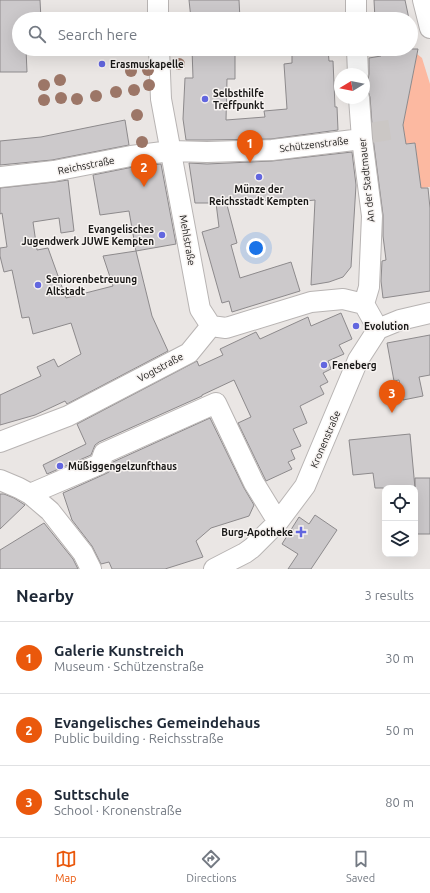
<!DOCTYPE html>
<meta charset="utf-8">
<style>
:root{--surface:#fff;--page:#f6f6f7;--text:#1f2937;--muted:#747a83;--line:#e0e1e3;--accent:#ea580c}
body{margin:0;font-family:Ubuntu,sans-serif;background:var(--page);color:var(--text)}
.controls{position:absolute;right:12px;bottom:12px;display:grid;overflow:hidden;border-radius:8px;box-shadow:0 4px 16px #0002}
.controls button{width:36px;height:36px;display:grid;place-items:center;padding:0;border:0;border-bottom:1px solid var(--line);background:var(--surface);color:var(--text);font:20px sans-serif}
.compass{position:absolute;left:334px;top:68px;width:36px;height:36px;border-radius:50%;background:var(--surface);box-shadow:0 4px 16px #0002;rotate:260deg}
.you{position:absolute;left:256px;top:248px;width:14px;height:14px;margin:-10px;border:3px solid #fff;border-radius:50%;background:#1a73e8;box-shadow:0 0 0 6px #1a73e833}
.badge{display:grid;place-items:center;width:26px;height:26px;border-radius:50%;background:var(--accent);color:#fff;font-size:13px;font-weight:700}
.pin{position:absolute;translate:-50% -33px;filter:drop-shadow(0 1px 2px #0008)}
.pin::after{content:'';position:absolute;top:21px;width:14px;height:12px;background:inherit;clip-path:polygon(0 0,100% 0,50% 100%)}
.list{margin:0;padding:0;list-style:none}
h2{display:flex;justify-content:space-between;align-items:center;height:52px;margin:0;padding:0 16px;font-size:17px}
h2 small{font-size:13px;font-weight:400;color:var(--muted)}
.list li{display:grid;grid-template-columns:26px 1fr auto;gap:12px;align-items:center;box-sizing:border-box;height:72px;padding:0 16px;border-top:1px solid var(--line)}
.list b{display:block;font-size:15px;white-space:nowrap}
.list p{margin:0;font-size:13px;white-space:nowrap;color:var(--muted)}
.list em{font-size:13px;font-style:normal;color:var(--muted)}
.icon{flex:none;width:22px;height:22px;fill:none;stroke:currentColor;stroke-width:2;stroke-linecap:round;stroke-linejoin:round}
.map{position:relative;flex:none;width:430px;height:569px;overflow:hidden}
.search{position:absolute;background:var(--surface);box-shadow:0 4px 16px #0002;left:12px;right:12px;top:12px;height:44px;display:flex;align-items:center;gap:10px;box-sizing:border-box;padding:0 14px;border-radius:22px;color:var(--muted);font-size:15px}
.sheet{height:268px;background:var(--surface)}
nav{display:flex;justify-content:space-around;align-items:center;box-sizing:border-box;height:56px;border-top:1px solid var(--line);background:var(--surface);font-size:11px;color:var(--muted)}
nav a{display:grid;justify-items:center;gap:2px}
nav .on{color:var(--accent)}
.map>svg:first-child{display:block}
.green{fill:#fcb9a1}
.building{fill:#ccc9cb;stroke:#8d8a8c}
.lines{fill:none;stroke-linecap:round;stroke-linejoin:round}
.minor-tunnel{stroke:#cbc7c5;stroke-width:20;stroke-dasharray:20 10;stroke-linecap:butt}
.minor-casing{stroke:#b8b4b3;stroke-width:22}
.minor{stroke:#fff;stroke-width:20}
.tree{fill:#9c7667}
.poi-dot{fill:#6266df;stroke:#f7f3f1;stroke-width:1.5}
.labels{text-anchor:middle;stroke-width:3;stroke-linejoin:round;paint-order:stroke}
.poi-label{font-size:10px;font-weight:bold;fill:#1a1918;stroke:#f7f3f1;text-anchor:start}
.street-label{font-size:10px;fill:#1a1918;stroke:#f7f3f1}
</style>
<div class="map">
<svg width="430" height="569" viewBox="0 0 430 569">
<rect width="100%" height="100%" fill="#eae6e4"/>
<!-- green -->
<path class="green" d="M417 54 422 58 430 84V187L421 188 415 143 406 144 403 125Z"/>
<!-- building -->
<path class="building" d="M0 0H40L41 19H19V49H26L27 72H0Z
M189 0H239L240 19H191Z
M374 0H405L409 19H375Z
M192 49H235V79H227L226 120 265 117 264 111 287 109 284 64 292 63V49H328L329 61H333L335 107H337L338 130 271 139 207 140H186L183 119 185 78H193Z
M381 49H418L403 125 406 144 415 143 421 188H428L430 208V291L383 298 381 281 382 261 386 260 383 236V215L373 138 370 97 368 91V80L369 74V58L381 56Z
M125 120 129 145 52 160 0 165V141L41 137Z
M352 152 356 185 351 267 343 277 329 282 311 285 315 200 286 203 285 198 227 205 237 243 231 245 240 278 291 262 300 291 232 312 229 301 222 303 202 232 219 227 216 203H195L189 163 207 164 272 161Z
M161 164 176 244 136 251 129 211 100 215 93 175 133 167Z
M68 180 74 231 61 233 59 218 33 222 37 250 48 248 66 298 113 286 103 256 136 251 152 316 168 351 67 404 65 401 35 415 0 425V395L41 376 37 367 54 359 58 367 81 354 71 323 33 334 29 317 22 318 12 270 4 272 0 256V248L7 247 2 213 0 214V188L55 182Z
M341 313 352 339 339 345 344 354 328 361 331 369 323 373 328 382 320 386 324 394 300 406 307 423 293 429 301 446 291 450 295 459 288 462 292 469 266 481 238 423 251 417 234 380 202 395V396L99 442 95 445 91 455 47 474 43 465 86 444 77 424 197 361 199 366 223 355 220 349 256 332 260 339 308 317 311 326Z
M430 335V375L419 377 423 396 403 400 399 380 394 381 387 343Z
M210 418 244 488 254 505 249 516 211 528 196 541 203 557 165 569H112L109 562 101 564 92 546 72 520 63 493 105 474 109 472 113 462Z
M410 434 415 488H375L373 473 353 475 349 440Z
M415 478H430V534H415Z
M0 494H4L14 498 25 505 0 529Z
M315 515 337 530 311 569H288L298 554 282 544 299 517 309 524Z
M44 523 73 559 78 569H0V550Z"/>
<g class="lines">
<!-- minor-tunnel -->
<path class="minor-tunnel" d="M370 133 396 129"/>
<!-- minor casing -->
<g class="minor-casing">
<path id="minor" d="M158 0V19
M356 0V19
M423 0 430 28
M159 49 161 99 200 309 211 326
M357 49 358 74
M359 98 362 139 372 216 369 287 364 304 378 329
M0 177 54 171 131 156 171 151 207 152 272 150 362 139
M211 326 226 328 311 302 343 299 364 304
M0 442 68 416 189 353 211 326
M0 480 19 488 30 494 50 511 83 553 91 569
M30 494 100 464 104 453 216 403 254 483 278 522
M214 569 245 553 252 548 278 522 305 486 358 360 378 329 400 320 430 313"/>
</g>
<!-- minor -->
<use href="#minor" class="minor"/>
</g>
<!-- trees -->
<g class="tree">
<circle cx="179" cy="64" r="6"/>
<circle cx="148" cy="70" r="6"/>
<circle cx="131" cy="71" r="6"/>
<circle cx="60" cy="80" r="6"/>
<circle cx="44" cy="85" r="6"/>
<circle cx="149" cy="85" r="6"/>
<circle cx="134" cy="90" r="6"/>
<circle cx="116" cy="92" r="6"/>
<circle cx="96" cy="96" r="6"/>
<circle cx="61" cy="98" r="6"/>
<circle cx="77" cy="99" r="6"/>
<circle cx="44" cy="100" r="6"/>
<circle cx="137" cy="115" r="6"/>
<circle cx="142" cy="142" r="6"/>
</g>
<!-- markers -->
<g class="poi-dot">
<circle cx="102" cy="64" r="4"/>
<circle cx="205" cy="99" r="4"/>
<circle cx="259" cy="177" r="4"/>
<circle cx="162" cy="235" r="4"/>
<circle cx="38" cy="285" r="4"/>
<circle cx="356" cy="326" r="4"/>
<circle cx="324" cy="365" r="4"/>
<circle cx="60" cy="466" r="4"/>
<path d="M299 526h4v4h4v4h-4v4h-4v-4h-4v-4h4z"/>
</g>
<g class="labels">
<!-- poi labels -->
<g class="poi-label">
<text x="110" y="68">Erasmuskapelle</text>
<text x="213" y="97">Selbsthilfe<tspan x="213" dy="12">Treffpunkt</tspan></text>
<text x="259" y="193" text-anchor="middle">Münze der<tspan x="259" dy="12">Reichsstadt Kempten</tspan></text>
<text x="154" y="233" text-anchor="end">Evangelisches<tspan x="154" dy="12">Jugendwerk JUWE Kempten</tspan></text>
<text x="46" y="283">Seniorenbetreuung<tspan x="46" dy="12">Altstadt</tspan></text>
<text x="364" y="330">Evolution</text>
<text x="332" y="369">Feneberg</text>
<text x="68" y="470">Müßiggengelzunfthaus</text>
<text x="293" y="536" text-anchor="end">Burg-Apotheke</text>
</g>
<!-- street labels -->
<g class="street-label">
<text transform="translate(314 144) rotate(-7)" y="4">Schützenstraße</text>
<text transform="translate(86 165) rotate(-11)" y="4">Reichsstraße</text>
<text transform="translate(366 180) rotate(-96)" y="4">An der Stadtmauer</text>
<text transform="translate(188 240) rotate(80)" y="4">Mehlstraße</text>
<text transform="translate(160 367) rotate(-28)" y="4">Vogtstraße</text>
<text transform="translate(325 439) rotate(-67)" y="4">Kronenstraße</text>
</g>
</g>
</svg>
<div class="controls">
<button><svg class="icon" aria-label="locate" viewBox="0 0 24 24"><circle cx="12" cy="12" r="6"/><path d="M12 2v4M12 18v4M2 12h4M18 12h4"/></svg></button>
<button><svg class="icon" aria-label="layers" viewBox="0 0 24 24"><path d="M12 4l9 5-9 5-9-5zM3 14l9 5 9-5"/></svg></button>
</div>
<svg class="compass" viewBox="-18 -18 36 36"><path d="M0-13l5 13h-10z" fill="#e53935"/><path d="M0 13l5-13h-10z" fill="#747a83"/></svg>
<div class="you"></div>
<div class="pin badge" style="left:250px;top:163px">1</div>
<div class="pin badge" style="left:144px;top:187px">2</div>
<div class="pin badge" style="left:392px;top:413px">3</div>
<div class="search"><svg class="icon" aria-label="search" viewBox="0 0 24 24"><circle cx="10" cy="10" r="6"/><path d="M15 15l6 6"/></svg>Search here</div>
</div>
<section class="sheet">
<h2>Nearby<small>3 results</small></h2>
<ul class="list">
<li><span class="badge">1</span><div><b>Galerie Kunstreich</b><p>Museum · Schützenstraße</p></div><em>30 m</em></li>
<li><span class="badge">2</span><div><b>Evangelisches Gemeindehaus</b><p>Public building · Reichsstraße</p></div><em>50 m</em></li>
<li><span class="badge">3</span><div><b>Suttschule</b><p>School · Kronenstraße</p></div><em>80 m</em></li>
</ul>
</section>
<nav>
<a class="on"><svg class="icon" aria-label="map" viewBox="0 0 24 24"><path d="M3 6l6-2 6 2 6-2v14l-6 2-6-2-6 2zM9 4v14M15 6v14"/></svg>Map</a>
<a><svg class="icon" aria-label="directions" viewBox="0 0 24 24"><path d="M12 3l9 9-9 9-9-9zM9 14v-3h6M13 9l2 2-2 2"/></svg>Directions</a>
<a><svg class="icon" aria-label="saved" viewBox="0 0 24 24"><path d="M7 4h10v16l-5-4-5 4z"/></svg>Saved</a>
</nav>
